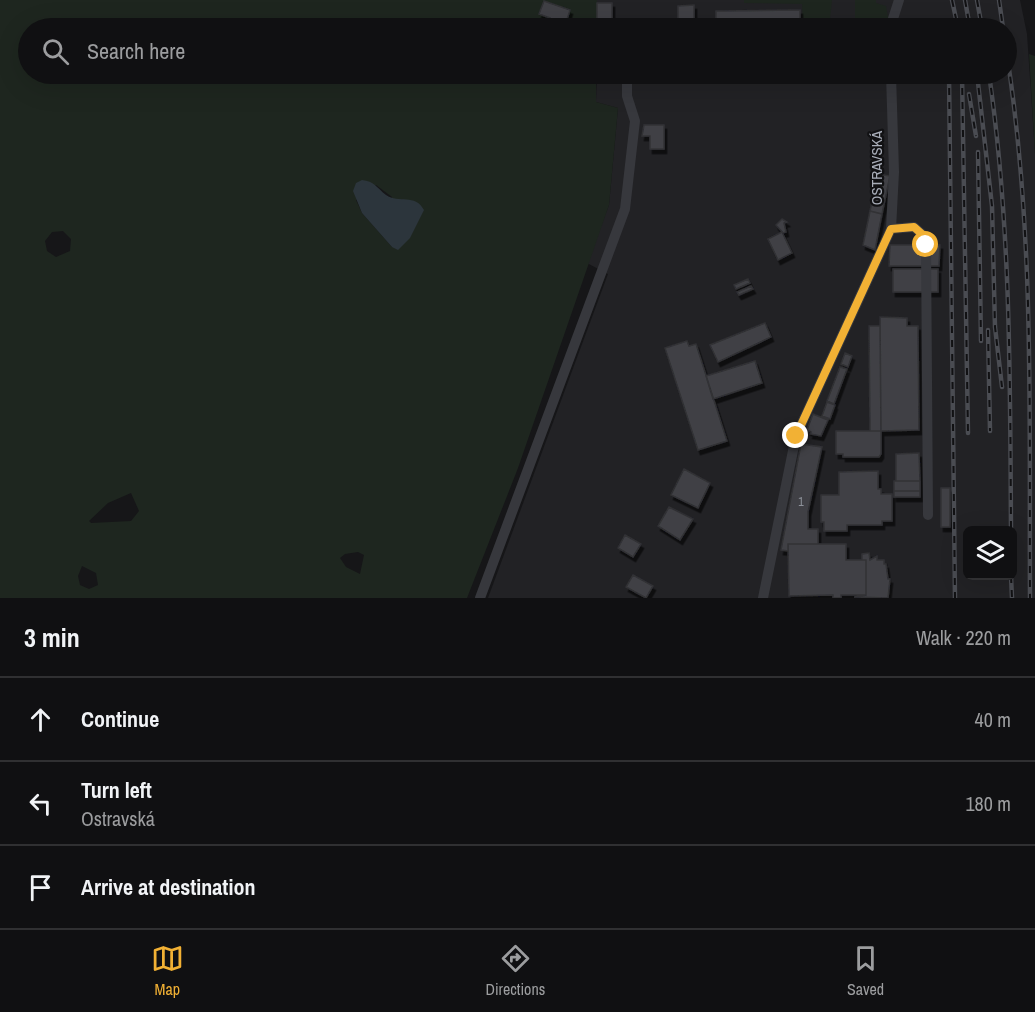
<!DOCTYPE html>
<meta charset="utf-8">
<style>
:root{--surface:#101012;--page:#1e1e20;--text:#f1f3f6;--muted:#9c9d9f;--line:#303032;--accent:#f2b134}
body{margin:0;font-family:"Archivo Narrow",sans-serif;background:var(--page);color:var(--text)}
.controls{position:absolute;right:18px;bottom:18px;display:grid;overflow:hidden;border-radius:9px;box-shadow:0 6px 24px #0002}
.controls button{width:54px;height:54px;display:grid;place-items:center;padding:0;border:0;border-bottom:2px solid var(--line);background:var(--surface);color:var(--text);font:30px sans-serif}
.stop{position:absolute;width:18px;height:18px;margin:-14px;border:4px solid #f2b134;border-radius:50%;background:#fff}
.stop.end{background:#f2b134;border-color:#fff;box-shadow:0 2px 6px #0008}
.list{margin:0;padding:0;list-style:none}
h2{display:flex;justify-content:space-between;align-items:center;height:78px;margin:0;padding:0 24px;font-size:26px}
h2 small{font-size:20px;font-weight:400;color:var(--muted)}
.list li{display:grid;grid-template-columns:39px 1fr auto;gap:18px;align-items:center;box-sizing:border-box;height:84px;padding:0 24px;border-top:2px solid var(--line)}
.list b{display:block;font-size:22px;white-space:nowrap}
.list p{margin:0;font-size:20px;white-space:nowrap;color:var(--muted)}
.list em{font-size:20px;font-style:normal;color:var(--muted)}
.icon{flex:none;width:33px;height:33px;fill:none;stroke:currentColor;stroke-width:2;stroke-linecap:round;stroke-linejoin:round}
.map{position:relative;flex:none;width:1035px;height:598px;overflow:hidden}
.search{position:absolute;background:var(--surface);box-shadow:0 6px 24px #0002;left:18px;right:18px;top:18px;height:66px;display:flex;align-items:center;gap:15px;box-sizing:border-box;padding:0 21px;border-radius:33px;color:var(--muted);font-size:22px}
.sheet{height:330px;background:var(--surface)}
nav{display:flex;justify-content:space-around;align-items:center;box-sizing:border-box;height:84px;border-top:2px solid var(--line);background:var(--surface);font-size:16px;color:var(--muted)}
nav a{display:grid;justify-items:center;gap:3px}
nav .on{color:var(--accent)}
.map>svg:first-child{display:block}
.built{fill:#222225;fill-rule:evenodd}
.green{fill:#1e261f;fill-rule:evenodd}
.water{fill:#2c353c}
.building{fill:#404145;stroke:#303034;stroke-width:1.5;filter:url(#shadow)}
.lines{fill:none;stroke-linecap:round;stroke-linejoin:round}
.minor{stroke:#37383d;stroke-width:10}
.rail-casing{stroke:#4a4c52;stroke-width:4.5}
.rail{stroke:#111113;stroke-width:2;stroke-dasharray:7;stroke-linecap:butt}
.route{stroke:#f2b134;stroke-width:8}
.labels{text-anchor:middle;stroke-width:4.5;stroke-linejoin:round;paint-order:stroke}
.number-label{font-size:12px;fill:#8e929b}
.street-label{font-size:15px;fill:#a8adb8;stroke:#111113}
</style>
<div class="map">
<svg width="1035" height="598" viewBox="0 0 1035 598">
<defs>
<filter id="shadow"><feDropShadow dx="2.5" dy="4.5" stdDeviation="0" flood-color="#0009"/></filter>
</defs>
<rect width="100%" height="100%" fill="#161618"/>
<!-- built -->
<path class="built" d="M597 0H1020L1027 34 1035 153V598H488L608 274 587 263 609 205 618 108 596 102 597 74H1006V28H597ZM968 530H1012V576H968Z"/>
<!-- green -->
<path class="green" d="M0 0H597V28H28V74H596V102L618 108 609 205 518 468 467 598H0ZM376 185 392 197V247L362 213 356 200ZM63 231 71 239 70 251 56 257 47 251 45 241 52 232ZM131 493 139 511 131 521 91 523 89 521 108 503ZM358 552 364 555 360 574 346 567 340 558 345 554ZM82 566 96 573 98 585 89 589 80 585 78 576Z
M744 0H832L829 28H803L802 4 744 3Z
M855 0H876V3L886 6 890 28H855Z
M1029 54 1035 56V154Z"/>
<!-- water -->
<path class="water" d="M362 180C374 181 377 188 386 195 399 204 415 193 424 210L410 238 398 250 392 247 362 213 353 191 356 183Z"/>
<!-- building -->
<path class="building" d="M544 1 570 10 566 23 560 25 561 21 553 19 552 22 549 21 550 18 539 14Z
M597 3H612V28H597Z
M694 5V28H678V6Z
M800 10V28H716V11Z
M644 125H664V149H650V136H642Z
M878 174 890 176 882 214 870 211Z
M870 211 882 214 875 250 863 245Z
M782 219 787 222 784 223 786 232 783 233 776 225Z
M782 232 792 253 778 260 768 239Z
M890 245H940L939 266H889Z
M893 269H938V292H893Z
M748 279 750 283 736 289 734 285Z
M751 286 753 289 739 295 737 292Z
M880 317 907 318V326H918L919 430 881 431Z
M765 323 771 337 718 362 710 345Z
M869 326H880L881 431H870Z
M687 341 689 346 696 344 727 441 698 450 665 348Z
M845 353 852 356 848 367 841 364Z
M755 361 762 383 713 399 706 376Z
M840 367 847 369 834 404 827 401Z
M827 402 835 405 830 419 822 416Z
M813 414 828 420 821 436 810 434 811 432 807 430Z
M836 431H881V454L879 457H843V454H836Z
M801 444 822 447 808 512V529H818V544H788V551L781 550Z
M919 453 920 481H896V454Z
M684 469 710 483 698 508 671 495Z
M878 471V489H881V494H892V521H882V525H847V531H824V522H821V495H839V472Z
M894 481H920V491H894Z
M941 488H950V527H941Z
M894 491H920V497H894Z
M669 507 693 519 680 540 658 526Z
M625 535 641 544 633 557 618 548Z
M788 544H846V560H866V595H841V598H833V595L789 596Z
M869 553 870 560 877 556V560H884V564H886L888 579H890L888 598 854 597 866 595V560H862V554Z
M633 575 653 586 646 598 626 587Z"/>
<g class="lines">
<!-- minor -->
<path class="minor" d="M890 28 899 0
M891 229 914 227 923 235 926 245 928 515
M480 598 625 209 635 121 627 96V75L801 74
M763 598 796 436 891 229 894 172 891 74"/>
<!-- rail casing -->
<g class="rail-casing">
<path id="rail" d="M952 0 958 28
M965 0 970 28
M977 0 982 28
M999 0 1003 28
M1006 49C1035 230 1029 415 1030 598
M949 74 955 598
M962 74 968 433
M977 74 992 206 995 327 1002 387
M989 74C1011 225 1010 378 1011 530
M969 94 976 136
M978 152 981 341
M988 330 990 431
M1011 576 1012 598"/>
</g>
<!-- rail -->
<use href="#rail" class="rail"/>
</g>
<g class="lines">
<!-- route -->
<path class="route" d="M796 436 891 229 914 227 923 235 926 245"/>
</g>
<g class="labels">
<!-- number labels -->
<g class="number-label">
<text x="801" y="506">1</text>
</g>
<!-- street labels -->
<g class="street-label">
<text transform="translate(877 168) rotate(-90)" y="5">OSTRAVSKÁ</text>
</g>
</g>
</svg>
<div class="controls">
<button><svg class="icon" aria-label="layers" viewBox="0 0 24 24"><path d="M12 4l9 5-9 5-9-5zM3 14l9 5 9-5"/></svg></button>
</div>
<div class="stop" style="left:926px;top:245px"></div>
<div class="stop end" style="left:796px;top:436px"></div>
<div class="search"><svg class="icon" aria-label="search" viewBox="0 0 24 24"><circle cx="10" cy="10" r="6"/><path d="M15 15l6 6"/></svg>Search here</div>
</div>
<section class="sheet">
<h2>3 min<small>Walk · 220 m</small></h2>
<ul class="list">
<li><svg class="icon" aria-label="ahead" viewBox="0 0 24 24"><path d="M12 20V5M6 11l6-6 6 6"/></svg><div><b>Continue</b></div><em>40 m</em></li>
<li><svg class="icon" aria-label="left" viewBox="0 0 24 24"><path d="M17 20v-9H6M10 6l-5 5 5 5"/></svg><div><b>Turn left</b><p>Ostravská</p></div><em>180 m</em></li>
<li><svg class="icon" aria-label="arrive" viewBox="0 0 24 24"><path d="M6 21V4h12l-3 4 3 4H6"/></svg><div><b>Arrive at destination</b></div></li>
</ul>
</section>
<nav>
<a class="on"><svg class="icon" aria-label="map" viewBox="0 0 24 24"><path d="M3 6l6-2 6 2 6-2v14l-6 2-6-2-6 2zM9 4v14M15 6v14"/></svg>Map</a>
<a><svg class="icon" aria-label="directions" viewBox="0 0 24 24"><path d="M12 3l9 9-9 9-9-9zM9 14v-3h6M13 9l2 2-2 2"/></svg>Directions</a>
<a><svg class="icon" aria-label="saved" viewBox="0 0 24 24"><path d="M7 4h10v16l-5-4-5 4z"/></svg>Saved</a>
</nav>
